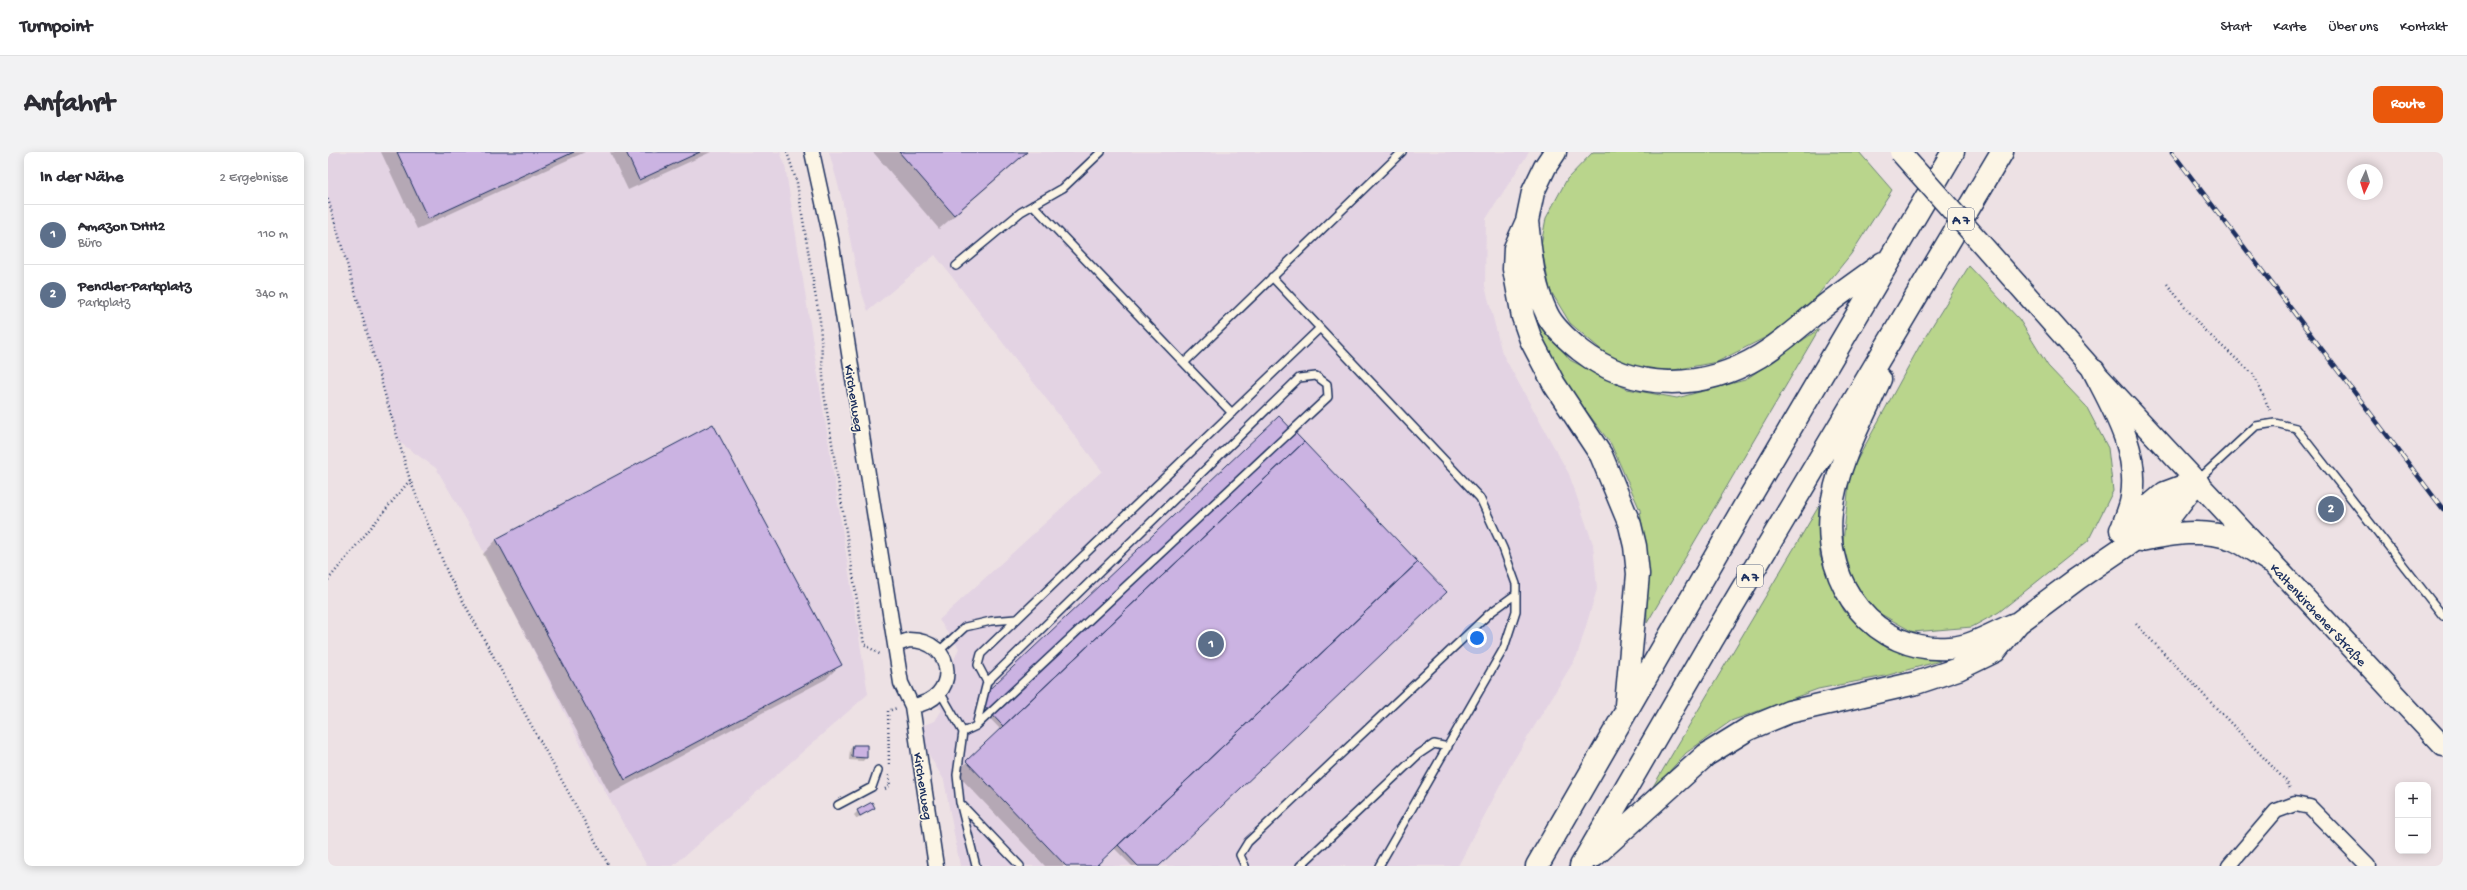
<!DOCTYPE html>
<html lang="de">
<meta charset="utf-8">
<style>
:root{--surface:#fff;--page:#f2f2f3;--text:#2b2b33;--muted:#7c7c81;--line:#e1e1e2;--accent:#ea580c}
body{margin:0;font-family:"Gochi Hand",sans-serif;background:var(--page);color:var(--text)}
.controls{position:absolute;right:12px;bottom:12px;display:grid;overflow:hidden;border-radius:8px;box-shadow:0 2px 10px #0003}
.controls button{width:36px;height:36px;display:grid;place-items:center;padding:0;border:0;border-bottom:1px solid var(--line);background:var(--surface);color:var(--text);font:20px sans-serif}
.compass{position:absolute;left:2019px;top:12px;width:36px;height:36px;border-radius:50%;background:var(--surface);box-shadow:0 2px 10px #0003;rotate:184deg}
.you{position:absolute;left:1149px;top:486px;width:14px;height:14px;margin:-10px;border:3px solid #fff;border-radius:50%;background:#1a73e8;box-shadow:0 0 0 6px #1a73e833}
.badge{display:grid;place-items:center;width:26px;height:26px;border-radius:50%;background:var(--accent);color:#fff;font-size:13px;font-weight:700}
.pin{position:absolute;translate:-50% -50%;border:2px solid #fff;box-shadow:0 1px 4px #0006}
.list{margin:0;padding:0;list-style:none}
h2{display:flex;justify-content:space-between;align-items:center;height:52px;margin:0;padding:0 16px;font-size:17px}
h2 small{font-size:13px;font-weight:400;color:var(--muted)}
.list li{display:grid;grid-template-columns:26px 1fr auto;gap:12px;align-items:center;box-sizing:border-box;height:60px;padding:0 16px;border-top:1px solid var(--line)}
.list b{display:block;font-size:15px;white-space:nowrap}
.list p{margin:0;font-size:13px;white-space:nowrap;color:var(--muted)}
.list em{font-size:13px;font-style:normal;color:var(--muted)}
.map{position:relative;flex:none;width:2115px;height:714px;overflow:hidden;border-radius:8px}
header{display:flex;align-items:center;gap:24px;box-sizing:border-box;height:56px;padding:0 20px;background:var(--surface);border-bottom:1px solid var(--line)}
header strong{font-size:19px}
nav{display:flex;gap:22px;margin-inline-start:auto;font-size:14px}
.intro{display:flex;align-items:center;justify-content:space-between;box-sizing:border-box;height:96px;padding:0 24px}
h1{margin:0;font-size:28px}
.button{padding:10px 18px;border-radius:8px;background:var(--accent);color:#fff;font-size:14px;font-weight:700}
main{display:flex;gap:24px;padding:0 24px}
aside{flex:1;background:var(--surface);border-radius:8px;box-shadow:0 2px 10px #0003}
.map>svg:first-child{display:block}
.built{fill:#e3d3e3}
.green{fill:#b9d58c;stroke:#6a8275}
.shadow{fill:#0003}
.building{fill:#cbb3e2;stroke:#1b2f5e}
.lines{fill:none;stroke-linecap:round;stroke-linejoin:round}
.service-casing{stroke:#1b2f5e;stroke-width:10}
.minor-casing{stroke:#1b2f5e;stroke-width:17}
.secondary-casing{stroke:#1b2f5e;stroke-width:23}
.motorway-casing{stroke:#1b2f5e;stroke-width:25}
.path{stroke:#1b2f5e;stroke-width:2.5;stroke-dasharray:1 3;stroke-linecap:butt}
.service{stroke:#fcf5e5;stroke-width:7}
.minor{stroke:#fcf5e5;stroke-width:14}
.secondary{stroke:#fcf5e5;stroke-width:20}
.motorway{stroke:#fcf5e5;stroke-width:22}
.rail-casing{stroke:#1b2f5e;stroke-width:4.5}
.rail{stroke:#fcf5e5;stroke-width:3;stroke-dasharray:9;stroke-linecap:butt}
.secondary-bridge-casing{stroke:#1b2f5e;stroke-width:23;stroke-linecap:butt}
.secondary-bridge{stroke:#fcf5e5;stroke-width:20}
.labels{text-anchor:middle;stroke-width:3;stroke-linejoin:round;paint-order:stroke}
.shield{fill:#fcf5e5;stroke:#5e6a86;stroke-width:1}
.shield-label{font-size:13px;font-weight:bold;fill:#1b2f5e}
.street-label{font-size:14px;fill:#1b2f5e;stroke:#fcf5e5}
</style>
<header>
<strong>Turnpoint</strong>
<nav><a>Start</a><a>Karte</a><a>Über uns</a><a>Kontakt</a></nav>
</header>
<div class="intro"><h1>Anfahrt</h1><a class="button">Route</a></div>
<main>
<aside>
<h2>In der Nähe<small>2 Ergebnisse</small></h2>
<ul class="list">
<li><span class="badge" style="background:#5c6f8a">1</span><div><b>Amazon DHH2</b><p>Büro</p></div><em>110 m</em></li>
<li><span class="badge" style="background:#5c6f8a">2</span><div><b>Pendler-Parkplatz</b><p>Parkplatz</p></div><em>340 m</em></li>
</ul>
</aside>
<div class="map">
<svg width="2115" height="714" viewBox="0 0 2115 714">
<rect width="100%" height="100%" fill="#ede1e4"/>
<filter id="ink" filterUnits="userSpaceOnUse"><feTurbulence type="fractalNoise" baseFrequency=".025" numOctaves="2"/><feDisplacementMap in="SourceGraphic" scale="8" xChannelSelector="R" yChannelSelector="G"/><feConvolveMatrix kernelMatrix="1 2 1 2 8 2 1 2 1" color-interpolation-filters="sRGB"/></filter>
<g filter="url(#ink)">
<!-- built -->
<path class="built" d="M0 0H452L457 13 540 542 345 714H319L268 623 146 381 108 316 71 290 0 48Z
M501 0H1201L1158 67 1157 134 1174 201 1241 322 1265 392 1269 437 1249 504 1184 611 1130 714H632L616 628 601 603 593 574 607 569 614 558 608 552 631 496 611 468 774 319 607 103 540 159 531 132 514 47Z"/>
<!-- green -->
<path class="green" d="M1265 0H1531L1564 38 1523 102 1485 149 1446 181 1389 210 1346 218 1311 219 1278 202 1242 171 1222 138 1213 93 1218 66 1239 27Z
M1641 114 1691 167 1720 214 1758 254 1780 296 1785 339 1760 389 1671 460 1644 475 1585 480 1542 456 1523 423 1515 391 1522 321 1591 195Z
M1196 130 1212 170 1242 208 1299 237 1349 246 1417 228 1491 177 1319 471 1318 409 1312 358 1283 292 1229 220 1206 175Z
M1491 354 1492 404 1516 459 1559 496 1612 509 1557 524 1490 537 1403 569 1358 601 1320 643Z"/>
<!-- shadow -->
<path class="shadow" d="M53 0H257L89 77Z
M282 0H383L300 38Z
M545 0H700L611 77Z
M951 265 1118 440 829 714H804L786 696 768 714H717L628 621 673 578 648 552Z
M169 387 512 513 498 527 282 642 155 402Z
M525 594 538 605 535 609 521 608 522 597Z
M546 656 529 667 526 663 530 659Z"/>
<!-- building -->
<path class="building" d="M69 0H246L100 67Z
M298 0H372L311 28Z
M571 0H699L626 63Z
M951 264 976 290 675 574 650 548Z
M385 272 514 513 297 628 168 387Z
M976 290 1090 410 768 714H738L638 609Z
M1090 410 1119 440 831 714H810L790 693Z
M525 593H539V606L524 605Z
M544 650 547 656 532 664 529 658Z"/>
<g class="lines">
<!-- service casing -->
<g class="service-casing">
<path id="service" d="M705 53 856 211 1074 0
M628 114 693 60 735 36 773 0
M944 125 992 176
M856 211 904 261
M1870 328 1928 274 1947 271 1968 276 2115 464
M611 499 637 475 663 469 688 467
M659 530 650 513 653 502 992 176 1152 346 1175 396 1188 432V459L1176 496 1051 714
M612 540 635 580 629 623 632 651 692 714
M635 580 648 574 659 530 971 226 988 224 999 232 1000 245 648 574
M510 653 544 635 550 618
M633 654 648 714
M917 714 912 703 920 690 1162 461 1188 442
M972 714 1091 602 1106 592 1120 595"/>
</g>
<!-- minor casing -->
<g class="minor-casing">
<path id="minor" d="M484 0 503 87 567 493
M581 488C629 488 632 548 584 554L573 531 567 493Z
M584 554 608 714
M1901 714 1948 659 1967 652 1982 655 2040 714"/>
</g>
<!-- secondary casing -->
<g class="secondary-casing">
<path id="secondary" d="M1690 133 1766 219 2115 594"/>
</g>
<!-- motorway casing -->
<g class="motorway-casing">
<path id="motorway" d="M1227 0 1217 15 1205 40 1199 69 1187 96 1186 117 1195 165 1203 188 1226 232 1273 303 1302 373 1307 394 1310 422 1298 553
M1199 69C1203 102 1204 131 1219 162 1225 175 1241 189 1252 198 1306 240 1374 239 1432 204 1455 190 1474 172 1494 156 1514 140 1535 126 1555 111
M1766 219C1786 258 1811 299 1804 345 1803 355 1797 367 1794 377
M1552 227C1533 270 1508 313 1503 360 1495 432 1546 502 1622 496 1644 495 1667 480 1687 472
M1793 378 1837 341 1869 329
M1813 388C1844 382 1875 376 1905 387 1917 392 1930 402 1942 409
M1266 704 1378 603 1420 577 1461 560 1588 531 1630 517 1667 499 1690 471 1749 427 1843 363 1869 329
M1209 714 1416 355 1625 0
M1253 714 1384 488 1674 0"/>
</g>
<!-- path -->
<path class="path" d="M459 0 469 31 487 141 492 168 496 241 536 492 553 503
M0 47 82 328 120 422 281 714
M1839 132 1874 176 1926 223 1943 261
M0 428 82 328
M1808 472 1958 629 1963 638
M561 612 560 559 569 556
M557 637 562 634 561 623"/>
<!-- service -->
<use href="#service" class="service"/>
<!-- minor -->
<use href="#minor" class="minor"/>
<!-- secondary -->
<use href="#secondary" class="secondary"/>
<!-- motorway -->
<use href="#motorway" class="motorway"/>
<!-- rail casing -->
<g class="rail-casing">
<path id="rail" d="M1844 0 2115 357"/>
</g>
<!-- rail -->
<use href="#rail" class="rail"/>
<!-- secondary-bridge casing -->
<g class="secondary-bridge-casing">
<path id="secondary-bridge" d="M1572 0 1690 133"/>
</g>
<!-- secondary-bridge -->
<use href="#secondary-bridge" class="secondary-bridge"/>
</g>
</g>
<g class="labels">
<!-- shield labels -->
<g class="shield">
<rect x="1620" y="56" width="26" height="22" rx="3"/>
<rect x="1409" y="413" width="26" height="22" rx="3"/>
</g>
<g class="shield-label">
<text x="1633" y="72">A 7</text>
<text x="1422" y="429">A 7</text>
</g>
<!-- street labels -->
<g class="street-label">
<text transform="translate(527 246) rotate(81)" y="5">Kirchenweg</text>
<text transform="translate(1991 462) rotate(47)" y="5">Kaltenkirchener Straße</text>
<text transform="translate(596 634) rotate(81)" y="5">Kirchenweg</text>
</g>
</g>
</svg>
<div class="controls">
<button>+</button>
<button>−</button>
</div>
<svg class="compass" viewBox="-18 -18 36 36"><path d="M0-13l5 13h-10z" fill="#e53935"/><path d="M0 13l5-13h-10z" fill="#7c7c81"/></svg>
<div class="you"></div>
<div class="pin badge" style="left:883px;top:492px;background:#5c6f8a">1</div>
<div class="pin badge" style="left:2003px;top:357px;background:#5c6f8a">2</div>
</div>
</main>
